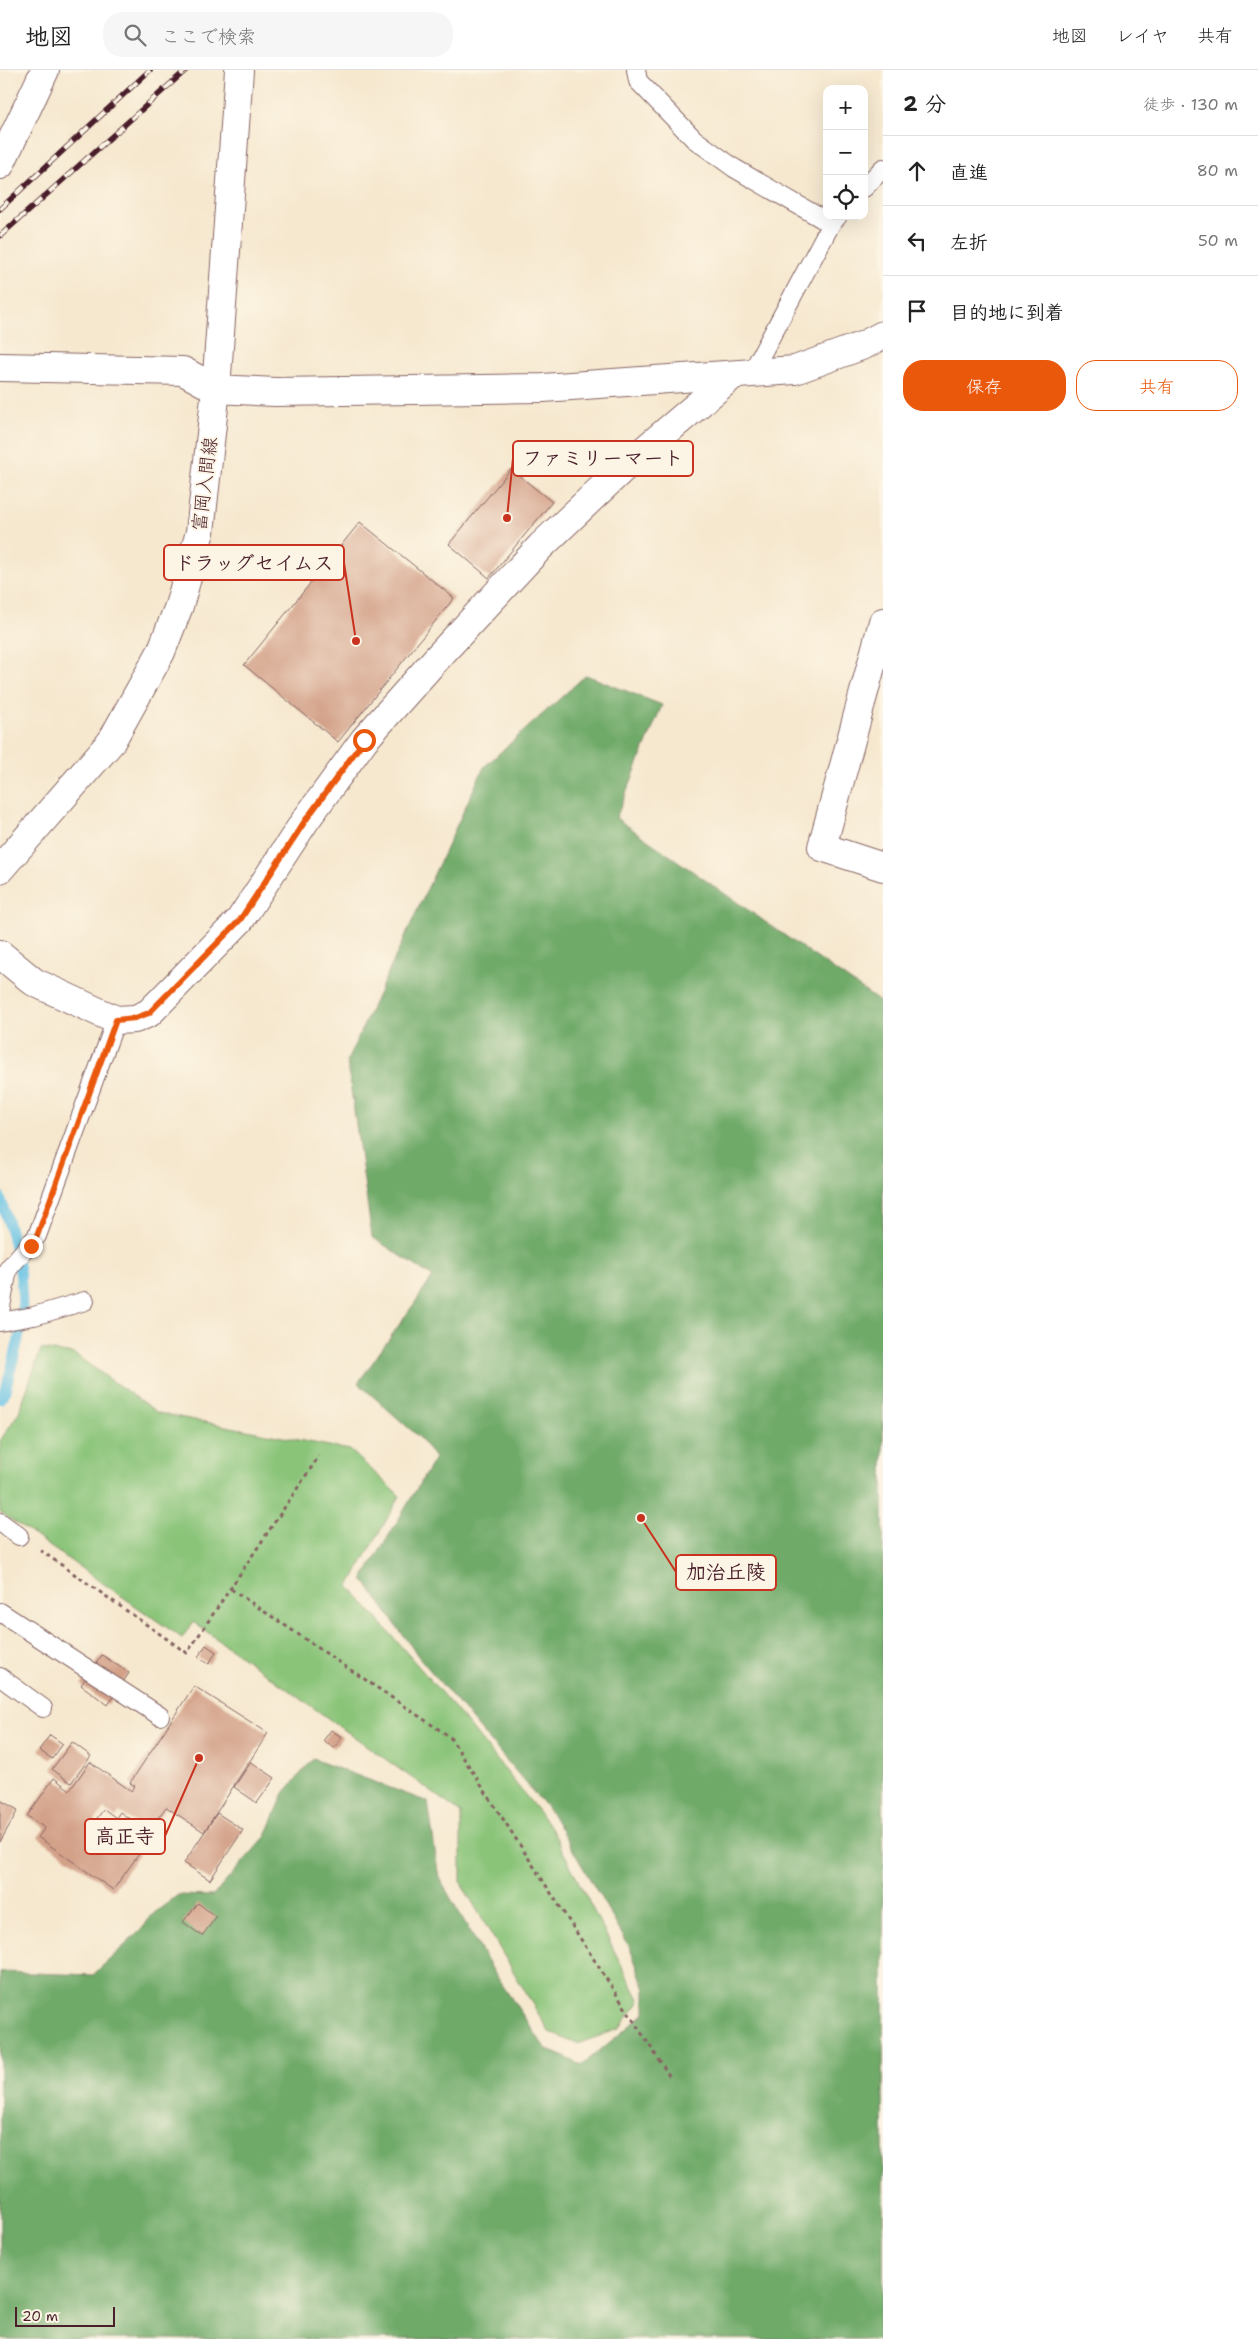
<!DOCTYPE html>
<html lang="ja">
<meta charset="utf-8">
<style>
:root{--surface:#fff;--page:#f6f6f6;--text:#222;--muted:#767676;--line:#e0e0e0;--accent:#ea580c}
body{margin:0;font-family:"Shantell Sans","Klee One",sans-serif;background:var(--page);color:var(--text)}
.controls{position:absolute;right:15px;top:15px;display:grid;overflow:hidden;border-radius:10px;box-shadow:0 5px 20px #0002}
.controls button{width:45px;height:45px;display:grid;place-items:center;padding:0;border:0;border-bottom:1px solid var(--line);background:var(--surface);color:var(--text);font:25px sans-serif}
.scale{position:absolute;left:15px;bottom:12px;width:100px;box-sizing:border-box;padding-left:5px;border:2px solid #4a1f2b;border-top:0;font-size:14px;line-height:18px;white-space:nowrap;color:#4a1f2b;-webkit-text-stroke:4px #fcf5e5;paint-order:stroke}
.stop{position:absolute;width:15px;height:15px;margin:-11px;border:4px solid #ea580c;border-radius:50%;background:#fff}
.stop.end{background:#ea580c;border-color:#fff;box-shadow:0 1px 5px #0008}
.list{margin:0;padding:0;list-style:none}
h2{display:flex;justify-content:space-between;align-items:center;height:65px;margin:0;padding:0 20px;font-size:21px}
h2 small{font-size:16px;font-weight:400;color:var(--muted)}
.list li{display:grid;grid-template-columns:32px 1fr auto;gap:15px;align-items:center;box-sizing:border-box;height:70px;padding:0 20px;border-top:1px solid var(--line)}
.list b{display:block;font-size:19px;white-space:nowrap}
.list em{font-size:16px;font-style:normal;color:var(--muted)}
.actions{display:flex;gap:10px;padding:15px 20px}
.actions a{flex:1;padding:11px 0;border:1px solid var(--accent);border-radius:20px;text-align:center;font-size:18px;color:var(--accent)}
.actions .main{background:var(--accent);color:#fff}
.icon{flex:none;width:28px;height:28px;fill:none;stroke:currentColor;stroke-width:2;stroke-linecap:round;stroke-linejoin:round}
.map{position:relative;flex:none;width:883px;height:2269px;overflow:hidden}
header{display:flex;align-items:center;gap:30px;box-sizing:border-box;height:70px;padding:0 25px;background:var(--surface);border-bottom:1px solid var(--line)}
header strong{font-size:24px}
nav{display:flex;gap:28px;margin-inline-start:auto;font-size:18px}
.search{width:350px;height:45px;background:var(--page);display:flex;align-items:center;gap:12px;box-sizing:border-box;padding:0 18px;border-radius:20px;color:var(--muted);font-size:19px}
main{display:flex}
aside{flex:1;background:var(--surface)}
.map>svg:first-child{display:block}
.green{fill:#8ac479;stroke:#6a7252}
.forest{fill:#6faa69;stroke:#5c644a}
.lines{fill:none;stroke-linecap:round;stroke-linejoin:round}
.stream{stroke:#68c3e6;stroke-width:10}
.building{fill:#d3a088}
.lane-casing{stroke:#866564;stroke-width:20}
.street-casing{stroke:#866564;stroke-width:30}
.secondary-casing{stroke:#866564;stroke-width:30}
.path{stroke:#866564;stroke-width:3;stroke-dasharray:4 4;stroke-linecap:butt}
.lane{stroke:#fff;stroke-width:18}
.street{stroke:#fff;stroke-width:28}
.secondary{stroke:#fff;stroke-width:28}
.rail-casing{stroke:#4a1f2b;stroke-width:5.5}
.rail{stroke:#fcf5e5;stroke-width:4;stroke-dasharray:11;stroke-linecap:butt}
.route{stroke:#ea580c;stroke-width:6}
.labels{text-anchor:middle;stroke-width:4;stroke-linejoin:round;paint-order:stroke}
.street-label{font-size:19px;fill:#4a1f2b;stroke:#fcf5e5}
.leader{fill:none;stroke:#c8321e;stroke-width:2}
.callout-dot{fill:#c8321e;stroke:#fcf5e5;stroke-width:2}
.callout{fill:#fcf5e5;stroke:#c8321e;stroke-width:2}
.callout-label{font-size:20px;text-anchor:middle;font-weight:bold;fill:#4a1f2b}
</style>
<header>
<strong>地図</strong>
<div class="search"><svg class="icon" aria-label="search" viewBox="0 0 24 24"><circle cx="10" cy="10" r="6"/><path d="M15 15l6 6"/></svg>ここで検索</div>
<nav><a>地図</a><a>レイヤ</a><a>共有</a></nav>
</header>
<main>
<div class="map">
<svg width="883" height="2269" viewBox="0 0 883 2269">
<rect width="100%" height="100%" fill="#fcf5e5"/>
<filter id="ink" filterUnits="userSpaceOnUse"><feTurbulence type="fractalNoise" baseFrequency=".02" numOctaves="2"/><feDisplacementMap in="SourceGraphic" scale="10" xChannelSelector="R" yChannelSelector="G"/><feConvolveMatrix kernelMatrix="1 2 1 2 8 2 1 2 1" color-interpolation-filters="sRGB"/></filter>
<filter id="wash" filterUnits="userSpaceOnUse"><feTurbulence type="fractalNoise" baseFrequency=".0096" numOctaves="4" result="noise"/><feDisplacementMap in="SourceGraphic" scale="20" xChannelSelector="R" yChannelSelector="G"/><feGaussianBlur stdDeviation="1.12" result="paint"/><feColorMatrix in="noise" values="0 0 0 0 0 0 0 0 0 0 0 0 0 0 0 0 0 1.4 0 .05"/><feComposite in="paint" operator="in"/></filter>
<g filter="url(#wash)">
<rect width="100%" height="100%" fill="#f6e8cf"/>
<!-- green -->
<path class="green" d="M41 1279 74 1284 158 1343 350 1380 400 1426 349 1516 464 1649 550 1756 640 1931 619 1959 577 1974 549 1962 461 1813V1743L193 1552 182 1568 0 1442V1371L19 1342Z"/>
<!-- forest -->
<path class="forest" d="M586 605 662 635 616 748 883 934V2269H0V1902L93 1905 140 1861 153 1844 178 1825 213 1826 266 1766 284 1723 313 1689 428 1732 439 1808 495 1904 545 1978 582 1995 645 1943V1919L630 1878 552 1744 418 1586 363 1509 435 1388 420 1368 358 1313 433 1207 372 1167 347 991 484 697Z"/>
<g class="lines">
<!-- stream -->
<path class="stream" d="M0 1126C14 1170 28 1216 20 1262 16 1282 10 1302 5 1322L0 1329"/>
</g>
<g id="blocks">
<!-- building -->
<path class="building" d="M511 399 552 432 489 508 449 474Z
M360 452 454 528 338 672 244 595Z
M206 1575 216 1582 209 1594 198 1587Z
M102 1585 129 1603 108 1635 81 1615Z
M194 1616 268 1663 204 1762 166 1737 148 1762 120 1742 116 1748 104 1739 94 1752 139 1784 113 1820 38 1767 45 1758 27 1746 54 1708 70 1720 90 1692 131 1721 135 1716 130 1713Z
M331 1660 342 1667 334 1678 323 1671Z
M50 1665 63 1674 52 1689 39 1680Z
M72 1672 91 1686 71 1713 52 1699Z
M251 1692 275 1708 257 1733 234 1717Z
M0 1730 18 1740 0 1772Z
M217 1743 243 1760 210 1810 184 1793Z
M198 1833 216 1847 202 1866 183 1852Z"/>
</g>
</g>
<g filter="url(#ink)">
<use href="#blocks" fill-opacity="0" stroke="#866564" stroke-width="1"/>
<g class="lines">
<!-- lane casing -->
<g class="lane-casing">
<path id="lane" d="M636 0 638 11 694 69 734 98 831 154
M864 118 883 98
M752 302 831 154 838 146
M0 1242 8 1199 37 1166 116 950
M0 1252 34 1246 85 1231
M0 1452 19 1466
M0 1542 160 1646
M0 1607 43 1638"/>
</g>
<!-- street casing -->
<g class="street-casing">
<path id="street" d="M0 95 45 0
M0 297 183 301 216 319
M883 552 822 777 883 797
M0 884 34 912 116 950 135 949 149 943 240 850 305 751 364 670 438 587 541 476 621 400 733 305"/>
</g>
<!-- secondary casing -->
<g class="secondary-casing">
<path id="secondary" d="M216 319 275 322 543 318 795 300 864 275 883 265
M0 799 111 672 161 582 179 536 200 462 216 319 239 0"/>
</g>
<!-- path -->
<path class="path" d="M40 1480 187 1583 319 1386
M231 1519 450 1667 670 2007"/>
<!-- lane -->
<use href="#lane" class="lane"/>
<!-- street -->
<use href="#street" class="street"/>
<!-- secondary -->
<use href="#secondary" class="secondary"/>
<!-- rail casing -->
<g class="rail-casing">
<path id="rail" d="M0 139 150 0
M0 166 186 0"/>
</g>
<!-- rail -->
<use href="#rail" class="rail"/>
</g>
</g>
<g class="lines" filter="url(#ink)">
<!-- route -->
<path class="route" d="M31 1176 37 1166 116 950 135 948 149 943 240 850 305 751 364 670"/>
</g>
<g class="labels">
<!-- street labels -->
<g class="street-label">
<text transform="translate(204 414) rotate(-83)" y="7">富岡入間線</text>
</g>
</g>
<!-- callouts -->
<path class="leader" d="M507 448L513 388M356 571L344 493M641 1448L676 1502M199 1688L165 1766"/>
<g class="callout-dot">
<circle cx="507" cy="448" r="5"/>
<circle cx="356" cy="571" r="5"/>
<circle cx="641" cy="1448" r="5"/>
<circle cx="199" cy="1688" r="5"/>
</g>
<g class="callout">
<rect x="513" y="371" width="180" height="35" rx="5"/>
<rect x="164" y="475" width="180" height="35" rx="5"/>
<rect x="676" y="1485" width="100" height="35" rx="5"/>
<rect x="85" y="1749" width="80" height="35" rx="5"/>
</g>
<g class="callout-label">
<text x="603" y="395">ファミリーマート</text>
<text x="254" y="500">ドラッグセイムス</text>
<text x="726" y="1509">加治丘陵</text>
<text x="125" y="1773">高正寺</text>
</g>
</svg>
<div class="controls">
<button>+</button>
<button>−</button>
<button><svg class="icon" aria-label="locate" viewBox="0 0 24 24"><circle cx="12" cy="12" r="6"/><path d="M12 2v4M12 18v4M2 12h4M18 12h4"/></svg></button>
</div>
<div class="scale">20 m</div>
<div class="stop" style="left:364px;top:670px"></div>
<div class="stop end" style="left:31px;top:1176px"></div>
</div>
<aside>
<h2>2 分<small>徒歩 · 130 m</small></h2>
<ul class="list">
<li><svg class="icon" aria-label="ahead" viewBox="0 0 24 24"><path d="M12 20V5M6 11l6-6 6 6"/></svg><div><b>直進</b></div><em>80 m</em></li>
<li><svg class="icon" aria-label="left" viewBox="0 0 24 24"><path d="M17 20v-9H6M10 6l-5 5 5 5"/></svg><div><b>左折</b></div><em>50 m</em></li>
<li><svg class="icon" aria-label="arrive" viewBox="0 0 24 24"><path d="M6 21V4h12l-3 4 3 4H6"/></svg><div><b>目的地に到着</b></div></li>
</ul>
<div class="actions"><a class="main">保存</a><a>共有</a></div>
</aside>
</main>
